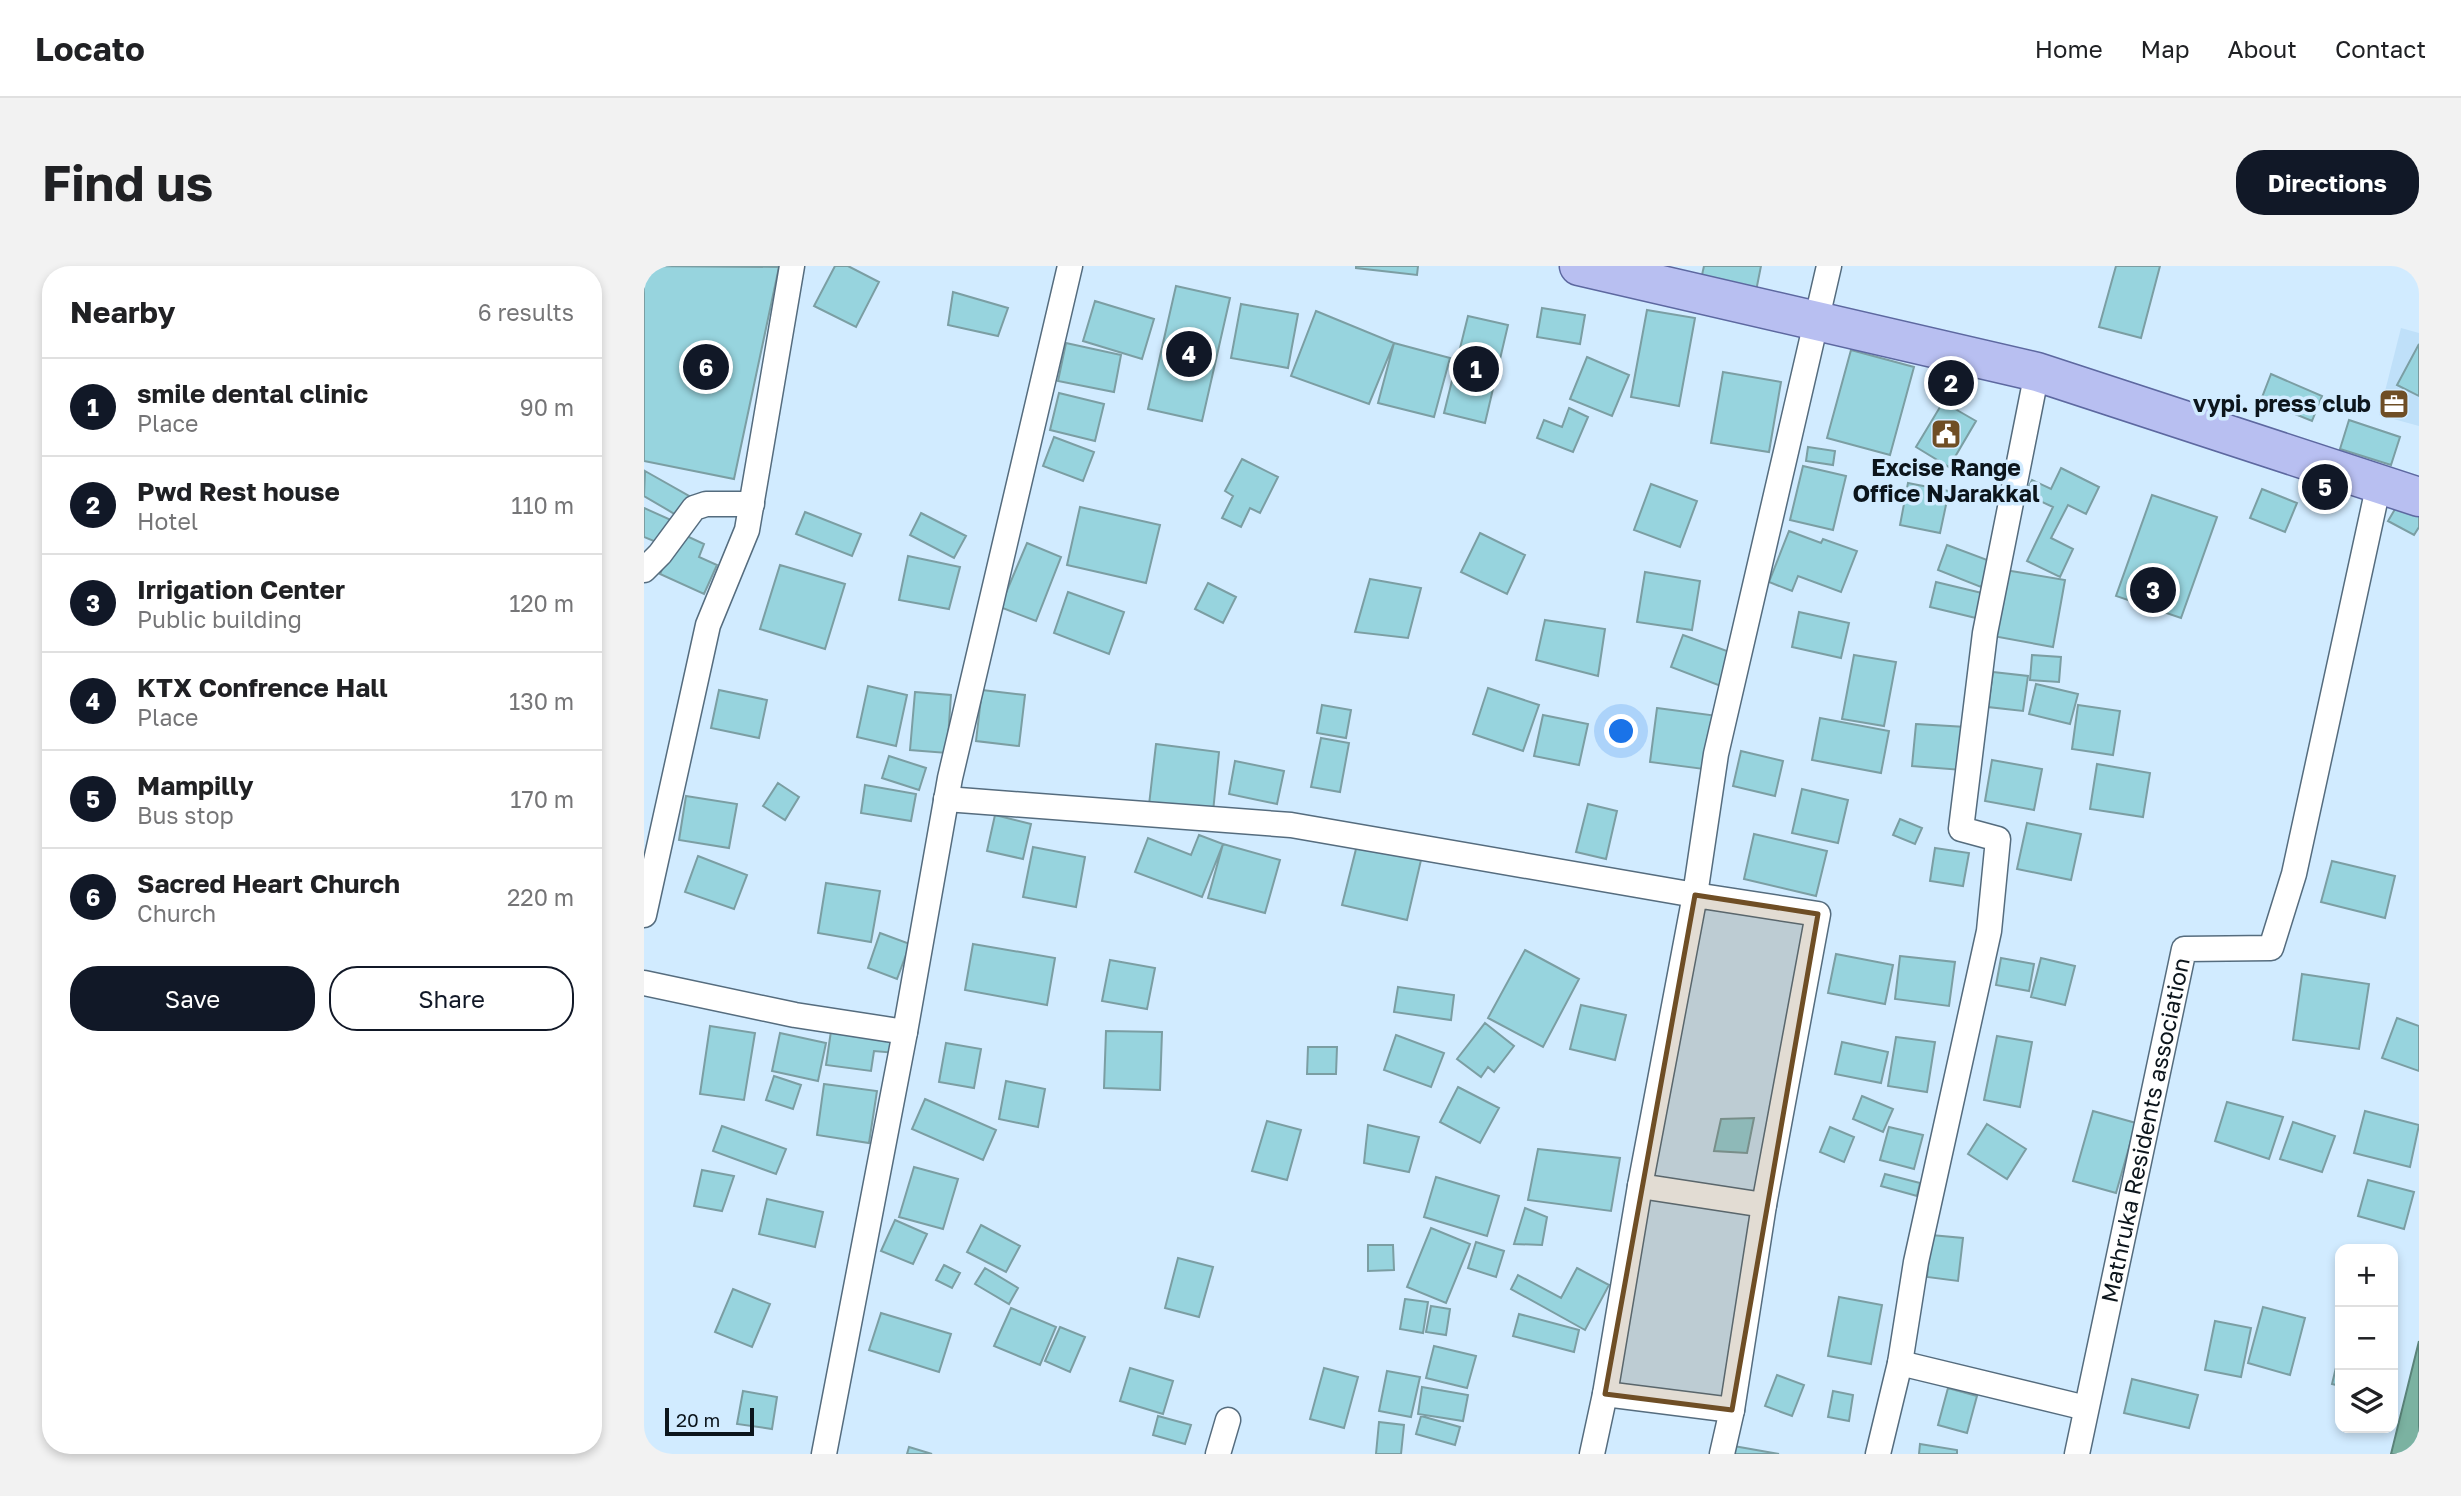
<!DOCTYPE html>
<meta charset="utf-8">
<style>
:root{--surface:#fff;--page:#f2f2f2;--text:#202124;--muted:#757577;--line:#e0e0e0;--accent:#111827}
body{margin:0;font-family:"Golos Text",sans-serif;background:var(--page);color:var(--text)}
.controls{position:absolute;right:21px;bottom:21px;display:grid;overflow:hidden;border-radius:14px;box-shadow:0 4px 10px #0003}
.controls button{width:63px;height:63px;display:grid;place-items:center;padding:0;border:0;border-bottom:2px solid var(--line);background:var(--surface);color:var(--text);font:35px sans-serif}
.scale{position:absolute;left:21px;bottom:18px;width:89px;box-sizing:border-box;padding-left:7px;border:4px solid #0c151c;border-top:0;font-size:19px;line-height:24px;white-space:nowrap;color:#0c151c;-webkit-text-stroke:5px #d1ebff;paint-order:stroke}
.you{position:absolute;left:978px;top:466px;width:24px;height:24px;margin:-18px;border:5px solid #fff;border-radius:50%;background:#1a73e8;box-shadow:0 0 0 10px #1a73e833}
.badge{display:grid;place-items:center;width:46px;height:46px;border-radius:50%;background:var(--accent);color:#fff;font-size:23px;font-weight:700}
.pin{position:absolute;translate:-50% -50%;border:4px solid #fff;box-shadow:0 2px 7px #0006}
.list{margin:0;padding:0;list-style:none}
h2{display:flex;justify-content:space-between;align-items:center;height:91px;margin:0;padding:0 28px;font-size:30px}
h2 small{font-size:23px;font-weight:400;color:var(--muted)}
.list li{display:grid;grid-template-columns:46px 1fr auto;gap:21px;align-items:center;box-sizing:border-box;height:98px;padding:0 28px;border-top:2px solid var(--line)}
.list b{display:block;font-size:26px;white-space:nowrap}
.list p{margin:0;font-size:23px;white-space:nowrap;color:var(--muted)}
.list em{font-size:23px;font-style:normal;color:var(--muted)}
.actions{display:flex;gap:14px;padding:21px 28px}
.actions a{flex:1;padding:16px 0;border:2px solid var(--accent);border-radius:28px;text-align:center;font-size:24px;color:var(--accent)}
.actions .main{background:var(--accent);color:#fff}
.icon{flex:none;width:38px;height:38px;fill:none;stroke:currentColor;stroke-width:2;stroke-linecap:round;stroke-linejoin:round}
.map{position:relative;flex:none;width:1775px;height:1188px;overflow:hidden;border-radius:28px}
header{display:flex;align-items:center;gap:42px;box-sizing:border-box;height:98px;padding:0 35px;background:var(--surface);border-bottom:2px solid var(--line)}
header strong{font-size:33px}
nav{display:flex;gap:38px;margin-inline-start:auto;font-size:24px}
.intro{display:flex;align-items:center;justify-content:space-between;box-sizing:border-box;height:168px;padding:0 42px}
h1{margin:0;font-size:49px}
.button{padding:18px 32px;border-radius:28px;background:var(--accent);color:#fff;font-size:24px;font-weight:700}
main{display:flex;gap:42px;padding:0 42px}
aside{flex:1;background:var(--surface);border-radius:28px;box-shadow:0 4px 10px #0003}
.map>svg:first-child{display:block}
.built{fill:#bfe0f9}
.water{fill:#7bb2a1;stroke:#5a8379;stroke-width:2}
.building{fill:#97d4de;stroke:#7b9ea3;stroke-width:2}
.lines{fill:none;stroke-linecap:round;stroke-linejoin:round}
.minor-casing{stroke:#556c7e;stroke-width:27}
.primary-casing{stroke:#5d68a0;stroke-width:41}
.minor{stroke:#fff;stroke-width:24}
.primary{stroke:#b8bff1;stroke-width:38}
.marked{fill:#6f4e25;fill-opacity:0.2;stroke:#6f4e25;stroke-width:5;stroke-linejoin:round}
.labels{text-anchor:middle;stroke-width:7;stroke-linejoin:round;paint-order:stroke}
.poi-label{font-size:23px;font-weight:bold;fill:#0c151c;stroke:#d1ebff;text-anchor:end}
.street-label{font-size:23px;fill:#0c151c;stroke:#d1ebff}
</style>
<header>
<strong>Locato</strong>
<nav><a>Home</a><a>Map</a><a>About</a><a>Contact</a></nav>
</header>
<div class="intro"><h1>Find us</h1><a class="button">Directions</a></div>
<main>
<aside>
<h2>Nearby<small>6 results</small></h2>
<ul class="list">
<li><span class="badge">1</span><div><b>smile dental clinic</b><p>Place</p></div><em>90 m</em></li>
<li><span class="badge">2</span><div><b>Pwd Rest house</b><p>Hotel</p></div><em>110 m</em></li>
<li><span class="badge">3</span><div><b>Irrigation Center</b><p>Public building</p></div><em>120 m</em></li>
<li><span class="badge">4</span><div><b>KTX Confrence Hall</b><p>Place</p></div><em>130 m</em></li>
<li><span class="badge">5</span><div><b>Mampilly</b><p>Bus stop</p></div><em>170 m</em></li>
<li><span class="badge">6</span><div><b>Sacred Heart Church</b><p>Church</p></div><em>220 m</em></li>
</ul>
<div class="actions"><a class="main">Save</a><a>Share</a></div>
</aside>
<div class="map">
<svg width="1775" height="1188" viewBox="0 0 1775 1188">
<rect width="100%" height="100%" fill="#d1ebff"/>
<!-- built -->
<path class="built" d="M1757 62 1775 67V160L1735 149Z"/>
<!-- water -->
<path class="water" d="M1775 1075V1188H1747Z"/>
<!-- building -->
<path class="building" d="M0 0 135 1 90 213 0 195Z
M191 0H204L235 16 212 61 170 40Z
M712 0H774L773 9 712 2Z
M1060 0H1117L1111 30 1056 18Z
M1472 0H1516L1497 72 1455 61Z
M532 20 586 32 558 155 504 143Z
M309 26 364 42 354 70 304 59Z
M451 35 510 53 498 93 439 75Z
M597 38 654 48 644 102 587 92Z
M898 42 941 49 936 78 893 71Z
M1003 44 1051 52 1035 140 987 131Z
M672 45 750 77 725 138 647 110Z
M824 50 864 59 841 157 800 147Z
M422 77 477 89 470 126 414 115Z
M750 77 806 92 790 151 734 137Z
M1775 78V130L1753 119Z
M1207 84 1270 101 1246 189 1183 172Z
M943 91 985 109 968 150 926 133Z
M1079 106 1137 116 1125 186 1067 177Z
M1627 108 1678 130 1668 155 1617 134Z
M415 127 460 138 451 175 406 164Z
M1299 136 1332 155 1305 201 1272 181Z
M925 142 944 151 929 186 893 172 900 154 918 161Z
M1705 154 1756 171 1747 199 1696 183Z
M410 171 450 186 439 215 399 200Z
M1164 181 1191 185 1189 199 1162 195Z
M598 193 634 211 616 247 606 242 597 261 578 252 589 230 581 225Z
M1159 200 1202 210 1189 264 1146 254Z
M1417 202 1455 221 1442 248 1424 239 1407 272 1429 283 1416 311 1383 295 1409 241 1381 228 1388 214 1407 223Z
M1 205 45 230 34 250 0 230Z
M1264 217 1305 225 1296 267 1256 259Z
M1007 218 1053 235 1036 281 990 264Z
M1618 223 1653 237 1641 266 1606 252Z
M1508 229 1573 251 1537 352 1472 330Z
M1757 233 1775 243V261L1770 269 1744 255Z
M436 241 516 259 502 317 423 299Z
M0 242 27 254 17 278 0 271Z
M161 246 217 268 208 290 152 268Z
M277 247 322 270 310 292 266 269Z
M1145 265 1177 277 1179 273 1213 285 1197 326 1154 310 1148 325 1125 316Z
M34 266 60 278 55 291 73 299 60 328 16 308Z
M836 267 881 289 863 328 817 306Z
M383 277 417 291 392 355 356 341Z
M1303 279 1346 295 1337 321 1294 304Z
M264 290 316 301 305 343 255 334Z
M136 299 201 318 181 383 116 363Z
M1361 304 1421 314 1409 381 1349 370Z
M1001 306 1056 315 1048 364 993 356Z
M726 313 777 322 764 372 711 366Z
M1292 316 1338 327 1332 352 1286 341Z
M564 317 592 331 579 357 551 343Z
M424 326 480 346 465 388 410 367Z
M1155 346 1205 357 1197 392 1148 381Z
M901 354 961 363 954 410 892 394Z
M1039 369 1094 389 1082 422 1027 401Z
M1210 389 1252 396 1240 460 1198 453Z
M1388 389 1417 391 1415 416 1386 414Z
M1349 406 1384 410 1379 445 1344 441Z
M1392 418 1434 428 1426 458 1385 448Z
M224 420 263 429 252 480 213 471Z
M844 422 895 439 879 485 829 468Z
M75 424 123 434 115 472 67 462Z
M338 424 381 429 375 480 332 475Z
M271 426 307 429 303 487 266 484Z
M678 439 707 444 702 472 673 467Z
M1434 439 1476 445 1469 489 1428 483Z
M1013 442 1074 450 1067 504 1006 496Z
M899 449 944 458 935 499 890 490Z
M1176 452 1245 465 1237 507 1168 494Z
M1272 458 1322 461 1318 504 1268 500Z
M677 472 705 477 696 526 667 521Z
M512 478 575 486 569 546 505 539Z
M1097 485 1139 495 1131 530 1089 520Z
M245 490 282 502 275 524 238 512Z
M1348 494 1398 503 1390 544 1341 535Z
M591 495 640 505 633 538 585 528Z
M1453 498 1506 507 1499 551 1446 543Z
M134 517 155 531 141 554 119 540Z
M221 519 272 528 267 555 217 547Z
M1158 523 1204 534 1194 577 1148 567Z
M42 530 93 538 85 582 35 574Z
M944 538 973 545 962 593 932 586Z
M351 549 387 558 379 593 343 585Z
M1256 553 1278 562 1271 578 1249 569Z
M1383 557 1437 568 1427 614 1373 603Z
M1110 568 1183 585 1172 630 1100 613Z
M555 569 579 578 558 631 491 606 504 572 547 589Z
M579 578 636 594 621 647 564 632Z
M713 579 777 594 763 654 698 639Z
M389 581 441 591 432 641 379 631Z
M1291 582 1325 587 1319 620 1286 615Z
M54 590 103 609 90 643 41 626Z
M1688 595 1751 610 1741 652 1677 636Z
M182 617 236 625 227 676 174 667Z
M236 667 266 678 253 713 224 702Z
M329 678 411 692 403 739 321 724Z
M881 684 935 713 899 781 844 752Z
M1192 688 1249 699 1241 738 1184 727Z
M1256 690 1311 696 1305 740 1251 733Z
M1357 692 1390 698 1385 725 1352 719Z
M1397 692 1431 700 1421 739 1387 731Z
M466 694 511 702 503 743 458 735Z
M1658 708 1725 718 1715 783 1649 774Z
M754 721 810 729 807 754 750 746Z
M937 739 982 749 971 794 926 783Z
M1753 752 1775 760V805L1738 792Z
M841 757 870 780 850 806 844 801 837 811 813 793Z
M66 760 111 767 100 834 56 828Z
M187 765 254 775 252 787 230 785 227 805 182 799Z
M462 765 518 766 516 824 460 822Z
M136 767 182 777 174 815 128 805Z
M752 769 800 787 787 821 740 804Z
M1353 770 1388 776 1376 841 1340 834Z
M1252 771 1291 776 1283 826 1244 820Z
M1198 776 1244 786 1237 817 1191 808Z
M302 777 337 783 330 822 295 816Z
M664 781H693L692 808H663Z
M130 810 157 819 149 843 122 834Z
M362 815 401 823 394 861 355 853Z
M180 818 233 825 225 877 173 869Z
M814 821 855 842 836 877 796 856Z
M1218 830 1249 843 1239 866 1209 853Z
M281 833 352 864 339 894 268 863Z
M1583 836 1639 851 1625 893 1571 875Z
M1449 845 1492 857 1472 927 1429 915Z
M1721 845 1775 859 1766 901 1710 887Z
M1110 852 1103 887 1070 885 1077 853Z
M623 855 657 864 643 914 608 905Z
M1649 856 1691 870 1678 906 1636 893Z
M1343 858 1382 883 1363 913 1324 888Z
M724 859 775 871 765 906 720 897Z
M78 860 142 883 132 908 69 885Z
M1186 861 1210 871 1200 896 1176 886Z
M1245 861 1279 869 1270 903 1236 894Z
M894 883 976 892 967 945 884 934Z
M270 901 314 913 299 963 255 951Z
M58 904 90 910 78 945 50 940Z
M1241 908 1276 917 1273 930 1237 920Z
M792 911 855 930 843 970 780 951Z
M1724 914 1770 926 1760 963 1714 950Z
M123 933 179 946 171 981 115 968Z
M881 942 903 951 898 979 870 978Z
M251 954 283 968 269 998 237 985Z
M337 959 376 980 362 1006 323 986Z
M787 962 826 978 802 1037 763 1021Z
M1287 969 1319 972 1314 1015 1283 1011Z
M832 976 860 985 852 1011 824 1002Z
M724 979H749L750 1004 724 1005Z
M534 992 569 1001 555 1051 521 1042Z
M300 999 316 1007 308 1022 292 1014Z
M341 1002 374 1022 365 1038 331 1018Z
M933 1002 965 1019 941 1064 867 1023 874 1009 917 1032Z
M89 1023 126 1038 108 1081 71 1066Z
M1195 1031 1238 1039 1227 1098 1184 1090Z
M761 1033 784 1036 779 1067 756 1063Z
M787 1040 806 1043 802 1069 782 1066Z
M1619 1041 1661 1052 1646 1109 1604 1097Z
M367 1042 412 1061 396 1099 350 1080Z
M237 1047 307 1068 295 1106 225 1084Z
M875 1048 935 1064 930 1086 869 1070Z
M1571 1055 1607 1062 1597 1111 1561 1104Z
M416 1061 441 1071 426 1106 401 1095Z
M790 1080 832 1090 823 1122 782 1112Z
M1695 1089H1696V1120L1688 1118Z
M486 1102 529 1115 519 1148 476 1135Z
M680 1102 714 1111 700 1162 666 1153Z
M743 1105 776 1111 767 1151 735 1145Z
M1133 1109 1160 1119 1148 1150 1121 1140Z
M1488 1113 1554 1129 1545 1162 1480 1147Z
M778 1121 824 1129 819 1155 774 1148Z
M1304 1122 1333 1130 1323 1167 1294 1159Z
M99 1125 133 1131 128 1163 93 1158Z
M1189 1125 1209 1129 1205 1155 1184 1151Z
M514 1150 547 1159 541 1178 509 1169Z
M777 1150 816 1161 811 1179 772 1168Z
M735 1156 760 1159 757 1188H732Z
M1276 1178 1313 1184V1188H1275Z
M1084 1179 1135 1188H1082Z
M265 1181 288 1188H263Z"/>
<g class="lines">
<!-- minor casing -->
<g class="minor-casing">
<g id="minor">
<path d="M0 304 16 288 50 242 62 238H108"/>
<path d="M302 533 647 559 1051 629 1072 488 1185 0"/>
<path d="M0 649 64 359 103 264 148 0"/>
<path d="M0 717 151 749 261 766"/>
<path d="M996 920 1120 939"/>
<path d="M1256 1097 1442 1142"/>
<path d="M961 1128 1088 1144"/>
<path d="M180 1188 261 766 306 512 426 0"/>
<path d="M574 1188 584 1154"/>
<path d="M948 1188 961 1128 996 920 1051 629 1174 648 1120 939 1088 1144 1078 1188"/>
<path d="M1234 1188 1256 1097 1272 996 1345 665 1354 573 1317 563 1341 367 1393 106"/>
<path id="s1" d="M1433 1188 1540 683 1627 682 1650 608 1735 217"/>
</g>
</g>
<!-- primary casing -->
<g class="primary-casing">
<path id="primary" d="M935 0 1393 106 1775 231"/>
</g>
<!-- minor -->
<use href="#minor" class="minor"/>
<!-- primary -->
<use href="#primary" class="primary"/>
</g>
<!-- marked area -->
<path class="marked" d="M1051 629 1174 648 1088 1144 961 1128Z"/>
<!-- icons -->
<defs>
<g id="office-square" transform="scale(1.575)"><rect x="-9" y="-9" width="18" height="18" rx="4" fill="#6f4e25" stroke="#d1ebff"/><path d="M-6-3h4V-5.5h4V-3h4V5H-6ZM-1-4.5V-3h2v-1.5ZM-6 0V1H6V0Z" fill="#fff"/></g>
<g id="civic-square" transform="scale(1.575)"><rect x="-9" y="-9" width="18" height="18" rx="4" fill="#6f4e25" stroke="#d1ebff"/><path d="M-.6-6.5H3V-4.5H.6V-3L4-1V1h2V6H-6V1h2V-1L-.6-3ZM-1.2 2.5V6h2.4V2.5Z" fill="#fff"/></g>
</defs>
<g fill-rule="evenodd">
<use href="#office-square" x="1750" y="138"/>
<use href="#civic-square" x="1302" y="168"/>
</g>
<g class="labels">
<!-- poi labels -->
<g class="poi-label">
<text x="1727" y="146">vypi. press club</text>
<text x="1302" y="210" text-anchor="middle">Excise Range<tspan x="1302" dy="26">Office NJarakkal</tspan></text>
</g>
<!-- street labels -->
<g class="street-label">
<text dy="8" stroke="none"><textPath href="#s1" startOffset="331">Mathruka Residents association</textPath></text>
</g>
</g>
</svg>
<div class="controls">
<button>+</button>
<button>−</button>
<button><svg class="icon" aria-label="layers" viewBox="0 0 24 24"><path d="M12 4l9 5-9 5-9-5zM3 14l9 5 9-5"/></svg></button>
</div>
<div class="scale">20 m</div>
<div class="you"></div>
<div class="pin badge" style="left:832px;top:103px">1</div>
<div class="pin badge" style="left:1307px;top:117px">2</div>
<div class="pin badge" style="left:1509px;top:324px">3</div>
<div class="pin badge" style="left:545px;top:88px">4</div>
<div class="pin badge" style="left:1681px;top:221px">5</div>
<div class="pin badge" style="left:62px;top:101px">6</div>
</div>
</main>
